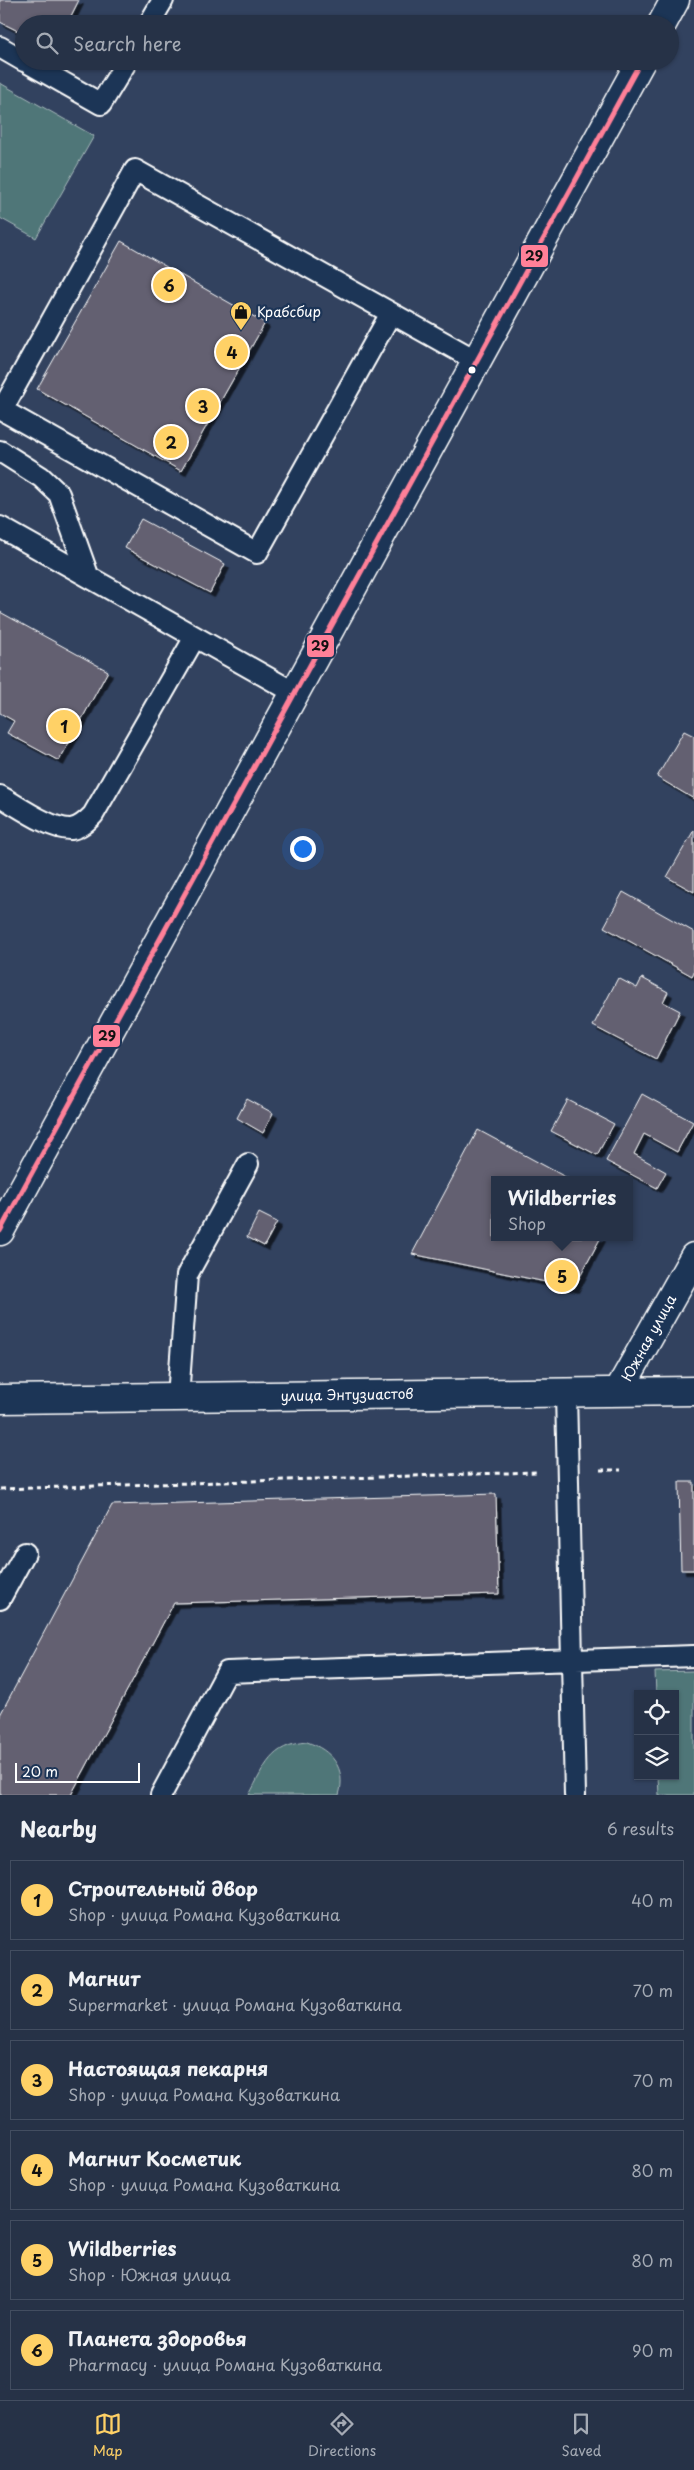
<!DOCTYPE html>
<meta charset="utf-8">
<style>
:root{--surface:#263247;--page:#2e3a4e;--text:#f1f3f6;--muted:#a4aab4;--line:#424d60;--accent:#ffd166}
body{margin:0;font-family:"Playpen Sans",sans-serif;background:var(--page);color:var(--text)}
.controls{position:absolute;right:15px;bottom:15px;display:grid;overflow:hidden;border-radius:0px;box-shadow:0 1px 4px #0004}
.controls button{width:45px;height:45px;display:grid;place-items:center;padding:0;border:0;border-bottom:1px solid var(--line);background:var(--surface);color:var(--text);font:25px sans-serif}
.scale{position:absolute;left:15px;bottom:12px;width:125px;box-sizing:border-box;padding-left:5px;border:2px solid #fff;border-top:0;font-size:14px;line-height:18px;white-space:nowrap;color:#fff;-webkit-text-stroke:4px #1d3557;paint-order:stroke}
.you{position:absolute;left:302px;top:848px;width:18px;height:18px;margin:-12px;border:4px solid #fff;border-radius:50%;background:#1a73e8;box-shadow:0 0 0 8px #1a73e833}
.badge{display:grid;place-items:center;width:32px;height:32px;border-radius:50%;background:var(--accent);color:#111;font-size:16px;font-weight:700}
.pin{position:absolute;translate:-50% -50%;border:2px solid #fff;box-shadow:0 1px 5px #0006}
.popup{position:absolute;left:491px;top:1176px;width:142px;height:65px;box-sizing:border-box;display:grid;place-content:center;border-radius:0px;background:var(--surface);filter:drop-shadow(0 1px 4px #0005);font-size:16px;white-space:nowrap;color:var(--muted)}
.popup b{font-size:19px;color:var(--text)}
.popup::after{content:'';position:absolute;left:50%;top:100%;margin-left:-10px;border:10px solid transparent;border-top-color:var(--surface)}
.list{margin:0;padding:0;list-style:none}
h2{display:flex;justify-content:space-between;align-items:center;height:65px;margin:0;padding:0 20px;font-size:21px}
h2 small{font-size:16px;font-weight:400;color:var(--muted)}
.list li{display:grid;grid-template-columns:32px 1fr auto;gap:15px;align-items:center;box-sizing:border-box;height:80px;margin:0 10px 10px;padding:0 10px;border:1px solid var(--line);border-radius:0px}
.list b{display:block;font-size:19px;white-space:nowrap}
.list p{margin:0;font-size:16px;white-space:nowrap;color:var(--muted)}
.list em{font-size:16px;font-style:normal;color:var(--muted)}
.icon{flex:none;width:28px;height:28px;fill:none;stroke:currentColor;stroke-width:2;stroke-linecap:round;stroke-linejoin:round}
.map{position:relative;flex:none;width:694px;height:1795px;overflow:hidden}
.search{position:absolute;background:var(--surface);box-shadow:0 1px 4px #0004;left:15px;right:15px;top:15px;height:55px;display:flex;align-items:center;gap:12px;box-sizing:border-box;padding:0 18px;border-radius:28px;color:var(--muted);font-size:19px}
.sheet{height:605px;background:var(--surface)}
nav{display:flex;justify-content:space-around;align-items:center;box-sizing:border-box;height:70px;border-top:1px solid var(--line);background:var(--surface);font-size:14px;color:var(--muted)}
nav a{display:grid;justify-items:center;gap:2px}
nav .on{color:var(--accent)}
.map>svg:first-child{display:block}
.green{fill:#507678;stroke:#a8babc}
.building{fill:#646071;stroke:#fff;filter:url(#shadow)}
.lines{fill:none;stroke-linecap:round;stroke-linejoin:round}
.lane-casing{stroke:#fff;stroke-width:24}
.street-casing{stroke:#fff;stroke-width:31}
.path{stroke:#fff;stroke-width:3;stroke-dasharray:5 4;stroke-linecap:butt}
.lane{stroke:#1d3557;stroke-width:20}
.street{stroke:#1d3557;stroke-width:28}
.bus-1-casing{stroke:#1d3557;stroke-width:9}
.bus-1{stroke:#ff8098;stroke-width:5}
.bus-dot{fill:#fff;stroke:#1d3557;stroke-width:2}
.labels{text-anchor:middle;stroke-width:4.5;stroke-linejoin:round;paint-order:stroke}
.poi-label{font-size:14px;fill:#fff;stroke:#1d3557;text-anchor:start}
.street-label{font-size:14px;fill:#fff;stroke:#1d3557}
.line-badge{stroke:#1d3557;stroke-width:2}
.pale-badge-label{font-size:14px;text-anchor:middle;font-weight:bold;fill:#111}
</style>
<div class="map">
<svg width="694" height="1795" viewBox="0 0 694 1795">
<defs>
<filter id="shadow"><feDropShadow dx="4.5" dy="4.5" stdDeviation="0" flood-color="#0009"/></filter>
</defs>
<rect width="100%" height="100%" fill="#32425f"/>
<filter id="ink" filterUnits="userSpaceOnUse"><feTurbulence type="fractalNoise" baseFrequency=".02" numOctaves="2"/><feDisplacementMap in="SourceGraphic" scale="10" xChannelSelector="R" yChannelSelector="G"/><feConvolveMatrix kernelMatrix="1 2 1 2 8 2 1 2 1" color-interpolation-filters="sRGB"/></filter>
<g filter="url(#ink)">
<!-- green -->
<path class="green" d="M0 83 94 136 36 238 0 218Z
M694 1671V1795H659L658 1776H675V1694H656L655 1672Z
M307 1742C331 1750 347 1768 339 1795H249C265 1766 270 1745 307 1742Z"/>
<!-- building -->
<path class="building" d="M0 0H79L67 24H24V34L0 22Z
M121 241 265 323 181 471 37 389Z
M141 519 225 564 210 593 125 548Z
M0 612 108 671 59 761 7 733 14 721 0 713Z
M684 731 694 736V799L657 777Z
M694 830V892L667 877Z
M623 892 694 932V972L692 976 604 927Z
M618 978 637 988 642 978 668 992 663 1002 680 1011 656 1059 593 1026Z
M642 1094 693 1122 677 1152 644 1134 634 1154 666 1172 657 1188 606 1161Z
M247 1099 273 1113 263 1133 237 1118Z
M568 1100 614 1124 597 1155 551 1131Z
M478 1130 571 1180H494V1237H601L574 1288 412 1254Z
M259 1213 277 1222 264 1246 247 1237Z
M679 1482H694V1570H681Z
M496 1494 499 1594 174 1603 71 1795H0V1715L112 1505Z"/>
<g class="lines">
<!-- lane casing -->
<g class="lane-casing">
<path id="lane" d="M149 24 163 0
M0 47 24 61
M25 61 101 104 127 61
M391 313 257 553 2 410 135 170 477 361
M0 451 41 477 59 494 88 575
M0 527 295 693
M0 796C18 806 51 830 71 829 80 828 87 821 93 815L195 637
M566 1393 575 1795
M178 1397 187 1275 248 1164
M0 1599 25 1553
M161 1795 227 1672 694 1656"/>
</g>
<!-- street casing -->
<g class="street-casing">
<path id="street" d="M662 24 675 0
M0 1231 641 61
M618 1392 694 1257
M0 1399 694 1391"/>
</g>
<!-- path -->
<path class="path" d="M600 1470H621
M0 1489 537 1472"/>
<!-- lane -->
<use href="#lane" class="lane"/>
<!-- street -->
<use href="#street" class="street"/>
<!-- bus-1 casing -->
<g class="bus-1-casing">
<path id="bus-1" d="M0 1231 641 61"/>
</g>
<!-- bus-1 -->
<use href="#bus-1" class="bus-1"/>
</g>
</g>
<!-- icons -->
<defs>
<g id="shop-pin" transform="scale(1.125)"><path d="M0 17L-7.5 6A9.5 9.5 0 1 1 7.5 6Z" fill="#ffd166" stroke="#1d3557"/><path d="M-5-2.5h2.3a2.7 3.5 0 0 1 5.4 0H5L5.5 6h-11ZM-1.5-2.5h3a1.5 2.3 0 0 0-3 0Z" fill="#111"/></g>
</defs>
<g fill-rule="evenodd">
<use href="#shop-pin" x="241" y="312"/>
</g>
<!-- markers -->
<circle class="bus-dot" cx="472" cy="370" r="4.5"/>
<g class="labels">
<!-- poi labels -->
<g class="poi-label">
<text x="257" y="317">Крабсбир</text>
</g>
<!-- street labels -->
<g class="street-label">
<text transform="translate(649 1338) rotate(-61)" y="5">Южная улица</text>
<text transform="translate(347 1395) rotate(-1)" y="5">улица Энтузиастов</text>
</g>
</g>
<g class="line-badge">
<rect x="520" y="244" width="29" height="24" rx="5" fill="#ff8098"/>
<rect x="306" y="634" width="29" height="24" rx="5" fill="#ff8098"/>
<rect x="92" y="1024" width="29" height="24" rx="5" fill="#ff8098"/>
</g>
<g class="pale-badge-label">
<text x="534" y="261">29</text>
<text x="320" y="651">29</text>
<text x="107" y="1041">29</text>
</g>
</svg>
<div class="controls">
<button><svg class="icon" aria-label="locate" viewBox="0 0 24 24"><circle cx="12" cy="12" r="6"/><path d="M12 2v4M12 18v4M2 12h4M18 12h4"/></svg></button>
<button><svg class="icon" aria-label="layers" viewBox="0 0 24 24"><path d="M12 4l9 5-9 5-9-5zM3 14l9 5 9-5"/></svg></button>
</div>
<div class="scale">20 m</div>
<div class="you"></div>
<div class="pin badge" style="left:64px;top:726px">1</div>
<div class="pin badge" style="left:171px;top:442px">2</div>
<div class="pin badge" style="left:203px;top:406px">3</div>
<div class="pin badge" style="left:232px;top:352px">4</div>
<div class="pin badge" style="left:562px;top:1276px">5</div>
<div class="popup"><b>Wildberries</b>Shop</div>
<div class="pin badge" style="left:169px;top:285px">6</div>
<div class="search"><svg class="icon" aria-label="search" viewBox="0 0 24 24"><circle cx="10" cy="10" r="6"/><path d="M15 15l6 6"/></svg>Search here</div>
</div>
<section class="sheet">
<h2>Nearby<small>6 results</small></h2>
<ul class="list">
<li><span class="badge">1</span><div><b>Строительный двор</b><p>Shop · улица Романа Кузоваткина</p></div><em>40 m</em></li>
<li><span class="badge">2</span><div><b>Магнит</b><p>Supermarket · улица Романа Кузоваткина</p></div><em>70 m</em></li>
<li><span class="badge">3</span><div><b>Настоящая пекарня</b><p>Shop · улица Романа Кузоваткина</p></div><em>70 m</em></li>
<li><span class="badge">4</span><div><b>Магнит Косметик</b><p>Shop · улица Романа Кузоваткина</p></div><em>80 m</em></li>
<li><span class="badge">5</span><div><b>Wildberries</b><p>Shop · Южная улица</p></div><em>80 m</em></li>
<li><span class="badge">6</span><div><b>Планета здоровья</b><p>Pharmacy · улица Романа Кузоваткина</p></div><em>90 m</em></li>
</ul>
</section>
<nav>
<a class="on"><svg class="icon" aria-label="map" viewBox="0 0 24 24"><path d="M3 6l6-2 6 2 6-2v14l-6 2-6-2-6 2zM9 4v14M15 6v14"/></svg>Map</a>
<a><svg class="icon" aria-label="directions" viewBox="0 0 24 24"><path d="M12 3l9 9-9 9-9-9zM9 14v-3h6M13 9l2 2-2 2"/></svg>Directions</a>
<a><svg class="icon" aria-label="saved" viewBox="0 0 24 24"><path d="M7 4h10v16l-5-4-5 4z"/></svg>Saved</a>
</nav>
